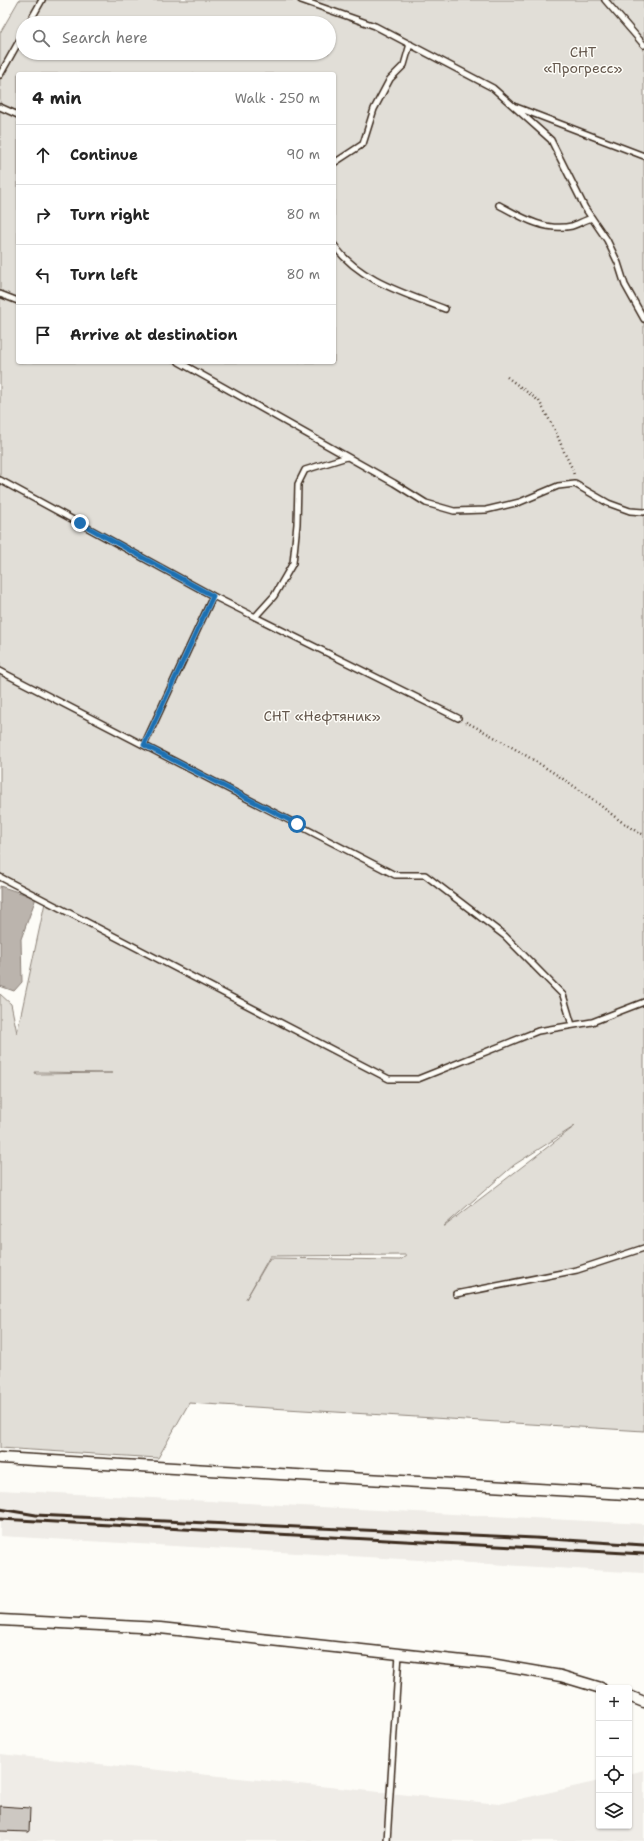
<!DOCTYPE html>
<meta charset="utf-8">
<style>
:root{--surface:#fff;--page:#f2f2f2;--text:#222;--muted:#767676;--line:#e0e0e0}
body{margin:0;font-family:"Shantell Sans",sans-serif;background:var(--page);color:var(--text)}
.controls{position:absolute;right:12px;bottom:12px;display:grid;overflow:hidden;border-radius:4px;box-shadow:0 1px 3px #0004}
.controls button{width:36px;height:36px;display:grid;place-items:center;padding:0;border:0;border-bottom:1px solid var(--line);background:var(--surface);color:var(--text);font:20px sans-serif}
.stop{position:absolute;width:12px;height:12px;margin:-9px;border:3px solid #1f6fb2;border-radius:50%;background:#fff}
.stop.end{background:#1f6fb2;border-color:#fff;box-shadow:0 1px 4px #0008}
.list{margin:0;padding:0;list-style:none}
h2{display:flex;justify-content:space-between;align-items:center;height:52px;margin:0;padding:0 16px;font-size:17px}
h2 small{font-size:13px;font-weight:400;color:var(--muted)}
.list li{display:grid;grid-template-columns:26px 1fr auto;gap:12px;align-items:center;box-sizing:border-box;height:60px;padding:0 16px;border-top:1px solid var(--line)}
.list b{display:block;font-size:15px;white-space:nowrap}
.list em{font-size:13px;font-style:normal;color:var(--muted)}
.icon{flex:none;width:22px;height:22px;fill:none;stroke:currentColor;stroke-width:2;stroke-linecap:round;stroke-linejoin:round}
.map{position:relative;flex:none;width:644px;height:1841px;overflow:hidden}
.search{position:absolute;background:var(--surface);box-shadow:0 1px 3px #0004;left:16px;top:16px;width:320px;height:44px;display:flex;align-items:center;gap:10px;box-sizing:border-box;padding:0 14px;border-radius:22px;color:var(--muted);font-size:15px}
.panel{position:absolute;background:var(--surface);box-shadow:0 1px 3px #0004;left:16px;top:72px;width:320px;height:292px;border-radius:4px}
.map>svg:first-child{display:block}
.built{fill:#efece7}
.green{fill:#e1ded7;stroke:#8e847a;fill-rule:evenodd}
.water{fill:#bbb4ad;stroke:#887d74}
.building{fill:#cdc8c2;stroke:#3b2a1e}
.lines{fill:none;stroke-linecap:round;stroke-linejoin:round}
.lane-casing{stroke:#3b2a1e;stroke-width:8}
.street-casing{stroke:#3b2a1e;stroke-width:13}
.path{stroke:#3b2a1e;stroke-width:2.5;stroke-dasharray:1 3;stroke-linecap:butt}
.lane{stroke:#fdfcf7;stroke-width:5}
.street{stroke:#fdfcf7;stroke-width:10}
.rail{stroke:#3b2a1e;stroke-width:3}
.route{stroke:#1f6fb2;stroke-width:5}
.labels{text-anchor:middle;stroke-width:3;stroke-linejoin:round;paint-order:stroke}
.park-label{font-size:14px;fill:#64574c;stroke:#fdfcf7}
</style>
<div class="map">
<svg width="644" height="1841" viewBox="0 0 644 1841">
<rect width="100%" height="100%" fill="#fdfcf7"/>
<filter id="ink" filterUnits="userSpaceOnUse"><feTurbulence type="fractalNoise" baseFrequency=".025" numOctaves="2"/><feDisplacementMap in="SourceGraphic" scale="8" xChannelSelector="R" yChannelSelector="G"/><feConvolveMatrix kernelMatrix="1 2 1 2 8 2 1 2 1" color-interpolation-filters="sRGB"/></filter>
<g filter="url(#ink)">
<!-- built -->
<path class="built" d="M0 1490 644 1524V1573L0 1536Z
M0 1754 499 1804 599 1781V1826H629V1774L644 1770V1841H0Z"/>
<!-- green -->
<path class="green" d="M19 0H644V1431L189 1403 158 1458 0 1448V994L11 1004 17 1033 46 898 0 877V33ZM23 23H329V53H23ZM18 74H334V362H18ZM35 1072 112 1073 36 1074ZM575 1126 445 1226H444L514 1165ZM270 1256 406 1255V1256L400 1260 270 1258 246 1299Z"/>
<!-- water -->
<path class="water" d="M0 886 36 898 21 939 22 982 14 991 0 986Z"/>
<!-- building -->
<path class="building" d="M0 1806 30 1808 29 1832 0 1831Z"/>
<g class="lines">
<!-- lane casing -->
<g class="lane-casing">
<path id="lane" d="M301 0 375 26 493 88 551 140 585 208 607 240 618 263 625 285 644 319
M605 0 644 45
M29 23 42 0
M0 75 23 34
M0 107 18 115
M516 107 644 156
M334 163 363 144 374 109 390 79 404 65 410 44
M499 205C521 217 545 232 572 226 578 224 585 220 592 218
M334 245C359 281 407 294 445 309
M0 294 18 301
M179 362 394 483 426 503 454 511 486 510 520 502 558 486 575 484 608 503 630 511 644 512
M0 480 213 596 458 718
M255 617 274 596 293 563 297 524 298 484 305 470 347 457
M0 671 395 875H425L505 936 563 995 572 1025
M144 745 213 596
M0 877 389 1079H418L538 1031 592 1022 644 1002
M456 1294 577 1270 644 1248
M387 1841 399 1654"/>
</g>
<!-- street casing -->
<g class="street-casing">
<path id="street" d="M0 1458 644 1495
M0 1620 160 1628 491 1664 561 1676 601 1688
M629 1696 644 1702"/>
</g>
<!-- path -->
<path class="path" d="M507 377 539 401 555 430 565 454 573 470 574 476
M466 722C507 743 546 767 584 793 604 807 622 825 644 835"/>
<!-- lane -->
<use href="#lane" class="lane"/>
<!-- street -->
<use href="#street" class="street"/>
<!-- rail -->
<path class="rail" d="M0 1509 36 1515
M35 1515 535 1538 644 1545
M0 1519 644 1554"/>
</g>
</g>
<g class="lines" filter="url(#ink)">
<!-- route -->
<path class="route" d="M80 523 213 596 144 745 297 824"/>
</g>
<g class="labels">
<!-- park labels -->
<g class="park-label">
<text x="583" y="57">СНТ<tspan x="583" dy="16">«Прогресс»</tspan></text>
<text x="322" y="721">СНТ «Нефтяник»</text>
</g>
</g>
</svg>
<div class="controls">
<button>+</button>
<button>−</button>
<button><svg class="icon" aria-label="locate" viewBox="0 0 24 24"><circle cx="12" cy="12" r="6"/><path d="M12 2v4M12 18v4M2 12h4M18 12h4"/></svg></button>
<button><svg class="icon" aria-label="layers" viewBox="0 0 24 24"><path d="M12 4l9 5-9 5-9-5zM3 14l9 5 9-5"/></svg></button>
</div>
<div class="stop" style="left:297px;top:824px"></div>
<div class="stop end" style="left:80px;top:523px"></div>
<div class="search"><svg class="icon" aria-label="search" viewBox="0 0 24 24"><circle cx="10" cy="10" r="6"/><path d="M15 15l6 6"/></svg>Search here</div>
<section class="panel">
<h2>4 min<small>Walk · 250 m</small></h2>
<ul class="list">
<li><svg class="icon" aria-label="ahead" viewBox="0 0 24 24"><path d="M12 20V5M6 11l6-6 6 6"/></svg><div><b>Continue</b></div><em>90 m</em></li>
<li><svg class="icon" aria-label="right" viewBox="0 0 24 24"><path d="M7 20v-9h11M14 6l5 5-5 5"/></svg><div><b>Turn right</b></div><em>80 m</em></li>
<li><svg class="icon" aria-label="left" viewBox="0 0 24 24"><path d="M17 20v-9H6M10 6l-5 5 5 5"/></svg><div><b>Turn left</b></div><em>80 m</em></li>
<li><svg class="icon" aria-label="arrive" viewBox="0 0 24 24"><path d="M6 21V4h12l-3 4 3 4H6"/></svg><div><b>Arrive at destination</b></div></li>
</ul>
</section>
</div>
